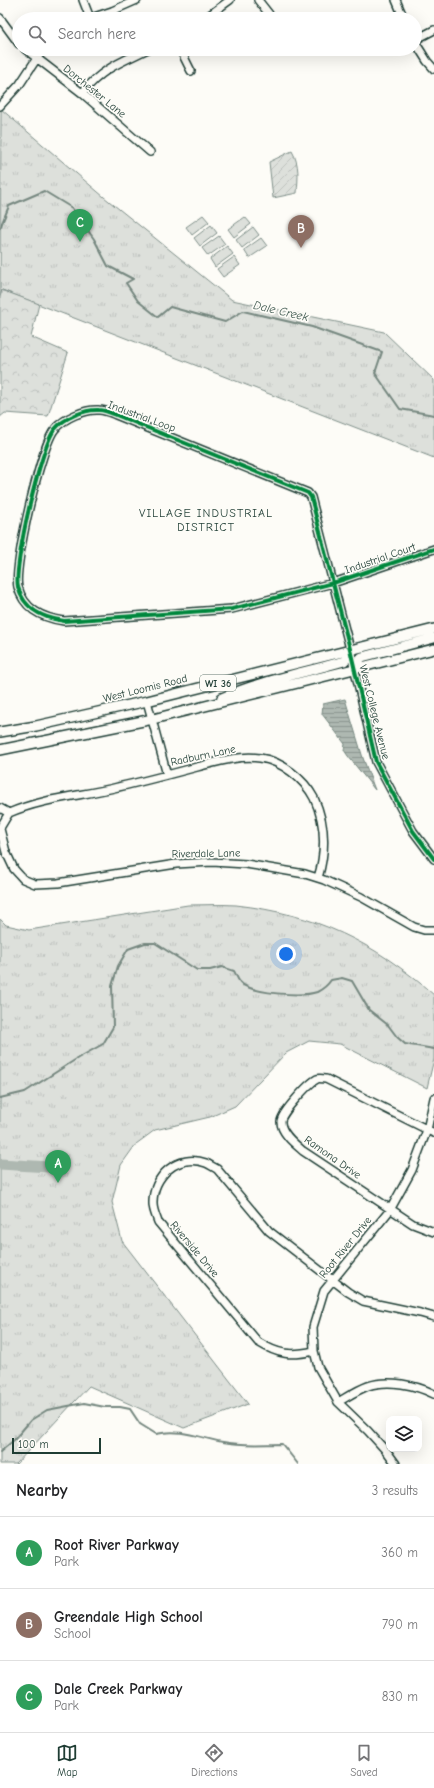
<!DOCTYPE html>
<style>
:root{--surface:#fff;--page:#f2f2f2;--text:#202124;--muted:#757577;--line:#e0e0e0;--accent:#1f3d34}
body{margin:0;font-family:"Comic Neue",sans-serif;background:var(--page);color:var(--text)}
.controls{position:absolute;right:12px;bottom:12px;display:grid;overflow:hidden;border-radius:8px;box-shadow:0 4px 16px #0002}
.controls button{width:36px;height:36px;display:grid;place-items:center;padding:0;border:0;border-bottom:1px solid var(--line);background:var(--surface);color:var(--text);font:20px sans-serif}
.scale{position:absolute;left:12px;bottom:10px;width:89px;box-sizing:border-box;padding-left:4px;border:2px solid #1f3d34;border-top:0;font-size:11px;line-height:14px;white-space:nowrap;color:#1f3d34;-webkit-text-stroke:3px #fdfcf7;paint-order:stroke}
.you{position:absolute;left:286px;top:954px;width:14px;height:14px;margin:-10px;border:3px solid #fff;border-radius:50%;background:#1a73e8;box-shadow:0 0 0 6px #1a73e833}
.badge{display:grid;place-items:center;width:26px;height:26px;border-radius:50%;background:var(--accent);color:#fff;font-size:13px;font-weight:700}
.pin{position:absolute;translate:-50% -33px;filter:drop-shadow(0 1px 2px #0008)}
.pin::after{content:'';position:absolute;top:21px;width:14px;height:12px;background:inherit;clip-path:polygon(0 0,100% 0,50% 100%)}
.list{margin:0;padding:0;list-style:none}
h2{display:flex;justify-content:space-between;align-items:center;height:52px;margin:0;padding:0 16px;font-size:17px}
h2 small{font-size:13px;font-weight:400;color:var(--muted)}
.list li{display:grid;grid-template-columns:26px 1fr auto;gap:12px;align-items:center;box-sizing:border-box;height:72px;padding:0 16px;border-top:1px solid var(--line)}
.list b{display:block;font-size:15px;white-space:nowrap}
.list p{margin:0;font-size:13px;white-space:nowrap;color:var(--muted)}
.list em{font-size:13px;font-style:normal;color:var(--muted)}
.icon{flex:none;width:22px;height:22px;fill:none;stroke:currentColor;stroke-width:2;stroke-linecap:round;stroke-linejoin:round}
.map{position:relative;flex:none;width:434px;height:1464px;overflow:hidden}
.search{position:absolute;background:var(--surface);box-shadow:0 4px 16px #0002;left:12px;right:12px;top:12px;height:44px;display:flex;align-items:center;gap:10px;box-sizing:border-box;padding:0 14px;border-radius:22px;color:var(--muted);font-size:15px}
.sheet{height:268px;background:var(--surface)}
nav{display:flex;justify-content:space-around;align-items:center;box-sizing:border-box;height:56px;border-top:1px solid var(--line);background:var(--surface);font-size:11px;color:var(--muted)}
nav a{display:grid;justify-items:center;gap:2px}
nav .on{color:var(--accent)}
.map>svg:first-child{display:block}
.grass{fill:url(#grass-tufts);stroke:#7e8e88}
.forest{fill:url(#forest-crowns);stroke:#7e8e88}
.garden{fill:url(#garden-furrows);stroke:#7e8e88}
.pitch{fill:#dde0db;stroke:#7e8e88}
.water{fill:url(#water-rules);stroke:#75877f}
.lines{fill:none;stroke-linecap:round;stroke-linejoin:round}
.stream{stroke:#75877f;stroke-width:2}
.river{stroke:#aeb8b1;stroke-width:11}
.minor-casing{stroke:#1f3d34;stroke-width:10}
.major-casing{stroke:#1f3d34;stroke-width:12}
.minor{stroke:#fdfcf7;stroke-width:7}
.major{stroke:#fdfcf7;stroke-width:9}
.cycleway-casing{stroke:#fdfcf7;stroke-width:6}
.cycleway{stroke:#00873e;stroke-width:4}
.labels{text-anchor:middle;stroke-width:3.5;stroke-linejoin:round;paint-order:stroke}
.shield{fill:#fdfcf7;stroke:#62766e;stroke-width:1}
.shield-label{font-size:10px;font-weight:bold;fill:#1f3d34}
.street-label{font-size:11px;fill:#1f3d34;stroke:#fdfcf7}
.water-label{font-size:12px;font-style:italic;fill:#435c53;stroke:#fdfcf7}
.neighbourhood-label{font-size:12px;letter-spacing:1px;fill:#1f3d34;stroke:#fdfcf7}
</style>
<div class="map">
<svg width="434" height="1464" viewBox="0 0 434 1464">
<defs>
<pattern id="grass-tufts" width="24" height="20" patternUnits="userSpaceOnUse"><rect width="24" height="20" fill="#dde0db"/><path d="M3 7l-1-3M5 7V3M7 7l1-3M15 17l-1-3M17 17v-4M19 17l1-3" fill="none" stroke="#bdc1bd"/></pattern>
<pattern id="forest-crowns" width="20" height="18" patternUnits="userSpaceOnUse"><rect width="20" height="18" fill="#dde0db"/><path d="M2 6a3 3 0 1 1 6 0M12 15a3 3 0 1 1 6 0" fill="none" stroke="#bdc1bd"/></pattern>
<pattern id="garden-furrows" width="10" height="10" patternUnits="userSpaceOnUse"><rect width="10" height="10" fill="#dde0db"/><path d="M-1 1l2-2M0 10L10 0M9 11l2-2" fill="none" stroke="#bdc1bd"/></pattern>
<pattern id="water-rules" width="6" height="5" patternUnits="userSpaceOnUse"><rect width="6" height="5" fill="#aeb8b1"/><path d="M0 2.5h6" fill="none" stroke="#8d9791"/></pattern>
</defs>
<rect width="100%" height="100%" fill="#fdfcf7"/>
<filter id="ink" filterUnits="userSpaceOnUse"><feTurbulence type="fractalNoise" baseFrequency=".025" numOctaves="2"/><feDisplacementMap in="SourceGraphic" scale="8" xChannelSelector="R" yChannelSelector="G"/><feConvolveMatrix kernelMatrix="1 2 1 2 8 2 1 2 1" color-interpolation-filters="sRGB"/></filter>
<g filter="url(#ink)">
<!-- grass -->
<path class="grass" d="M1 109 104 197 232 300 384 332 434 380V458L2 290 0 297Z
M188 905C204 905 220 904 236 905 316 914 374 942 434 995V1059L427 1088 340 1044 309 1041 286 1053 235 1106 210 1117 155 1130 136 1144 121 1165 112 1202 122 1241 248 1404 184 1428 89 1386 16 1464H0V919L6 925 29 930Z"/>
<!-- forest -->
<path class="forest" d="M2 290 39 304 31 337 68 353 48 416 5 413 0 417V297Z"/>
<!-- garden -->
<path class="garden" d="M292 151C300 165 298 178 297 193L273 198 269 162Z"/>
<!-- pitch -->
<path class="pitch" d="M203 215 209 222 192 235 186 227Z
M245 217 251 224 234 237 228 229Z
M211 225 217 233 200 246 194 238Z
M253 227 259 235 242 248 236 240Z
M219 236 225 244 208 256 202 248Z
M261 238 267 246 249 258 244 250Z
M227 246 233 254 215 267 210 259Z
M234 257 240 265 223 277 217 269Z"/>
<!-- water -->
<path class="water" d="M345 699 363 758 375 790 348 756 344 750 345 744 322 714 323 704Z"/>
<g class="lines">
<!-- stream -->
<path class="stream" d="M0 228 9 206 44 191 72 208 94 239 108 266 133 279 126 283 138 301 158 317 170 307 225 322 243 311 312 327 382 352 375 373 400 409 434 415
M0 1098 25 1092 78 1058 103 1044 113 1027 112 986 118 966 128 949 145 943H155L197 970H210L222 967 234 971C236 974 237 979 240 982 250 994 303 997 317 992 323 989 327 986 331 980L342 978 352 981 369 1010 388 1025 397 1037 405 1044 434 1049
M0 1452 14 1440 31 1420 47 1410 84 1403 105 1407H120L130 1409 140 1424 156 1434C181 1428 200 1438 223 1442 242 1446 263 1444 282 1444L298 1464"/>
<!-- river -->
<path class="river" d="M0 1164 49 1167"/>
<!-- minor casing -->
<g class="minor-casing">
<path id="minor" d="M83 0 90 18
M258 0 269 14
M396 0 404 19
M0 18 19 44
M88 19 112 11 137 0
M204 19 230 0
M415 40 434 30
M415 42 427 61 434 69
M25 49 82 93 150 152
M180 49 191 71
M82 93C103 68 119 63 148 49
M0 106 20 84 43 49
M434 549 333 583 232 609 64 621C43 618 24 610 18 587 13 567 41 445 55 429 64 418 85 409 99 410 105 410 111 413 116 415L308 493 311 497 350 649 376 762 413 831 434 859
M147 701 167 775
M0 808 9 813
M9 813C43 798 82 796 118 787 145 781 171 774 197 767 217 762 239 755 260 758 282 761 304 779 314 798 326 824 326 851 318 878
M0 828 9 813
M0 829 6 852 14 869 23 879 35 884 58 883 176 864 212 862 246 864 305 874 324 880 361 897 414 927 424 930H434
M434 1133 326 1079C323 1079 319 1078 317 1079 309 1083 280 1114 281 1122 281 1133 295 1144 303 1151L413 1224 434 1232
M314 1351C291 1356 279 1355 258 1342L158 1222C156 1216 153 1210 153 1204 152 1176 178 1153 206 1163 209 1164 213 1167 217 1169L269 1231 348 1292 363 1301 420 1313 434 1317
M338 1402C347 1397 357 1390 368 1386 388 1379 416 1385 434 1394
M396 1464 388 1453 368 1431 338 1402 318 1367 314 1351 313 1327 324 1291 390 1210 412 1170 427 1130 434 1098"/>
</g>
<!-- major casing -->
<g class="major-casing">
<path id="major" d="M355 669 359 660 362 657 434 638
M222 698C261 681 303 673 344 661L348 657 350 649
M0 732 36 726 147 701 434 629
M0 750 153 719 434 649"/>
</g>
<!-- minor -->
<use href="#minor" class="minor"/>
<!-- major -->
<use href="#major" class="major"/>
<!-- cycleway casing -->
<g class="cycleway-casing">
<path id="cycleway" d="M434 549 333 583 232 609 64 621C43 618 24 610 18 587 13 567 41 445 55 429 64 418 85 409 99 410 105 410 111 413 116 415L308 493 311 497 350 649 376 762 413 831 434 859"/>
</g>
<!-- cycleway -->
<use href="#cycleway" class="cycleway"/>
</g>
</g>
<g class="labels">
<!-- shield labels -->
<rect class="shield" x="200" y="675" width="36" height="16" rx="3"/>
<g class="shield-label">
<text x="218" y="687">WI 36</text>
</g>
<!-- street labels -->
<g class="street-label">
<text transform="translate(95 91) rotate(39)" y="4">Dorchester Lane</text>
<text transform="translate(142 416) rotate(20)" y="4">Industrial Loop</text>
<text transform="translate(380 558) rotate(-19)" y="4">Industrial Court</text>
<text transform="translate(145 688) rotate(-14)" y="4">West Loomis Road</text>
<text transform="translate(375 712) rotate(76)" y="4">West College Avenue</text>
<text transform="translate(203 755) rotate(-12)" y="4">Radburn Lane</text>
<text transform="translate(206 853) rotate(-1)" y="4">Riverdale Lane</text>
<text transform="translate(333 1157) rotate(35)" y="4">Ramona Drive</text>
<text transform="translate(345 1247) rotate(-51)" y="4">Root River Drive</text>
<text transform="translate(195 1249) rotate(50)" y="4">Riverside Drive</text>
</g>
<!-- water labels -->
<g class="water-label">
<text transform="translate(281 311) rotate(13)" y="4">Dale Creek</text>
</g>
<!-- neighbourhood labels -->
<g class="neighbourhood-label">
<text x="206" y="517">VILLAGE INDUSTRIAL<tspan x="206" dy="14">DISTRICT</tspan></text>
</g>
</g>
</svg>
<div class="controls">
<button><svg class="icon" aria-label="layers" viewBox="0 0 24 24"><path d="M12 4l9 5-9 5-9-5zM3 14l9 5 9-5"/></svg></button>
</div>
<div class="scale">100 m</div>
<div class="you"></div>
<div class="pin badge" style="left:58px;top:1183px;background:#2e9e5b">A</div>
<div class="pin badge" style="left:301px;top:248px;background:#8d6e63">B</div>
<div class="pin badge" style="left:80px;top:242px;background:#2e9e5b">C</div>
<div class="search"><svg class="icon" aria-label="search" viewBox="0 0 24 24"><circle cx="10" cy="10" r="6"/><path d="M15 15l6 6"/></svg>Search here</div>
</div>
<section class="sheet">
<h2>Nearby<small>3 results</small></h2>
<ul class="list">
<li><span class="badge" style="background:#2e9e5b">A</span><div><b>Root River Parkway</b><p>Park</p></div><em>360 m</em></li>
<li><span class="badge" style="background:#8d6e63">B</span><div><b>Greendale High School</b><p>School</p></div><em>790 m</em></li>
<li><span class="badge" style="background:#2e9e5b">C</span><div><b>Dale Creek Parkway</b><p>Park</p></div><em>830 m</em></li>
</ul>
</section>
<nav>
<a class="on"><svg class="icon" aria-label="map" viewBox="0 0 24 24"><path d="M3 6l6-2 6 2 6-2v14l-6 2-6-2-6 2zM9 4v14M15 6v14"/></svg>Map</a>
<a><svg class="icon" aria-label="directions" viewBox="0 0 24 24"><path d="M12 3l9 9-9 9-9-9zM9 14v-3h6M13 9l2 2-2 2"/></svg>Directions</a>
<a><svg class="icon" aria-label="saved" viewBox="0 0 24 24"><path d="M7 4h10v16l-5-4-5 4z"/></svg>Saved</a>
</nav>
